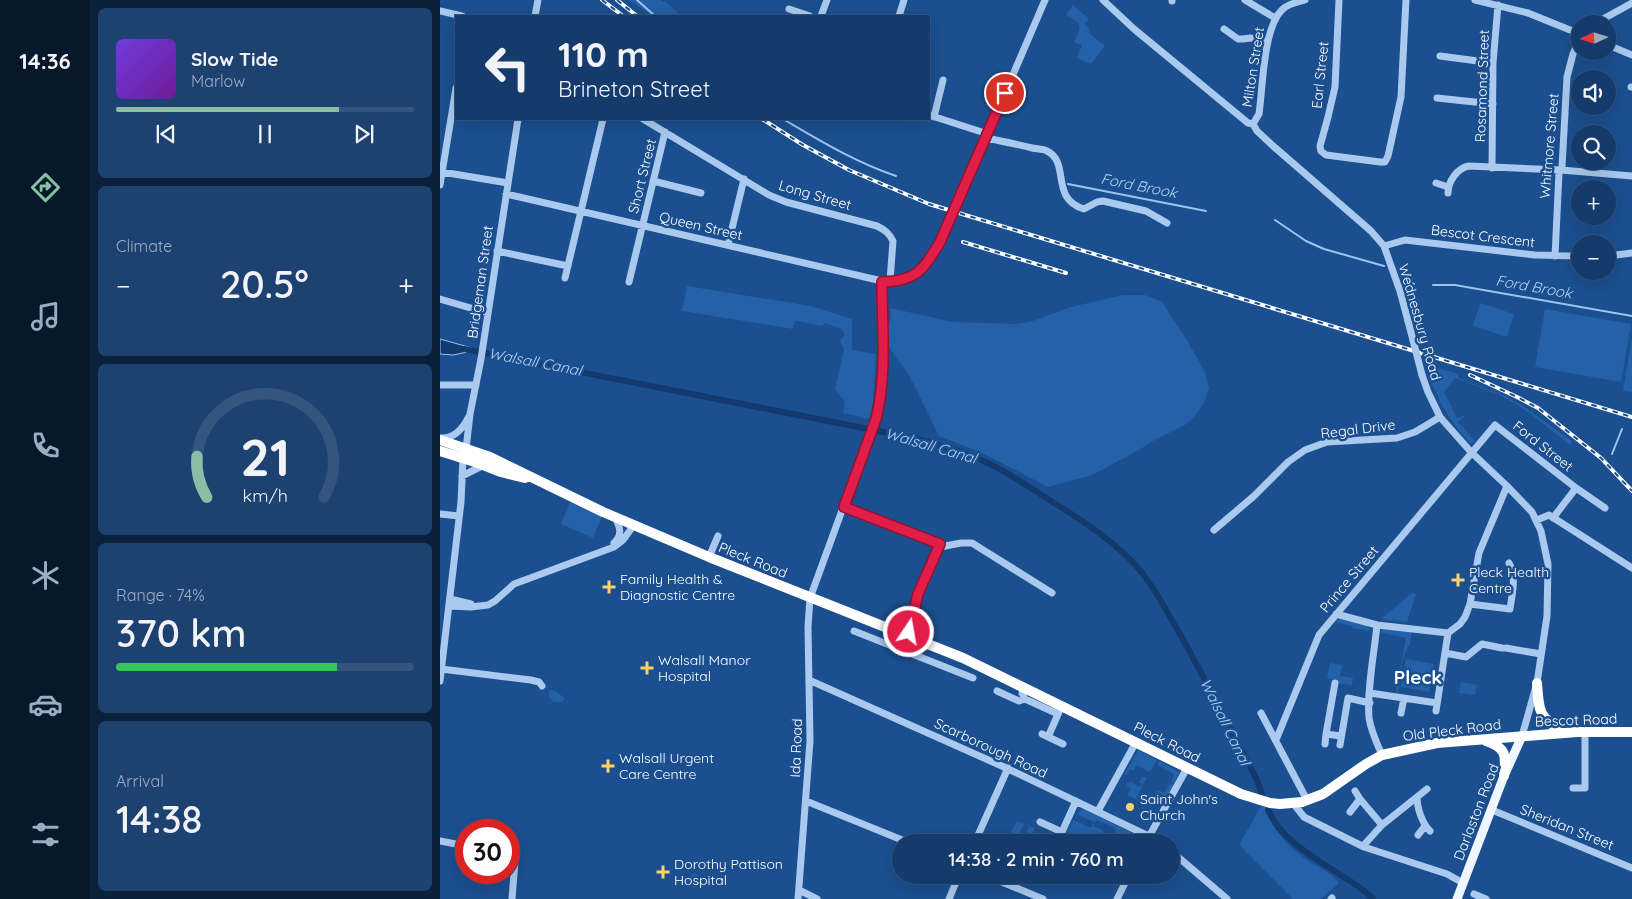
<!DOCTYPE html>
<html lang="en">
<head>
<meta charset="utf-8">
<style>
  :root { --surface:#143b6b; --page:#1d4271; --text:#f1f3f6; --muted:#9dadc1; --line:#33557e; --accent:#8abfa5 }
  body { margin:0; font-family:Quicksand,sans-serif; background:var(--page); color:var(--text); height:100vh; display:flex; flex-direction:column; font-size:19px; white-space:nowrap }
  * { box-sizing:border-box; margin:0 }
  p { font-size:16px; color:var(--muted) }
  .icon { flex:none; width:28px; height:28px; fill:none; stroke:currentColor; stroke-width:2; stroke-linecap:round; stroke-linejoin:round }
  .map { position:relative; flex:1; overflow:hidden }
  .side { display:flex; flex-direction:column; gap:8px; padding:8px; background:#0b203b; width:350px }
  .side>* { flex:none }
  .top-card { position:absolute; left:15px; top:15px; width:475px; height:105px; border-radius:0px; box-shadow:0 5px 20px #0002,0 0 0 1px var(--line); background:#143b6b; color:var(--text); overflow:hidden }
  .needle { width:32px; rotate:266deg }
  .buttons { position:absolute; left:1131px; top:15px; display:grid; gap:10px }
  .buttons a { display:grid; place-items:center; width:45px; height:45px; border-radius:50%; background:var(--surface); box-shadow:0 5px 20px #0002,0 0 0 1px var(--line); font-size:25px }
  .speed { position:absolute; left:15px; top:819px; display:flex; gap:10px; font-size:25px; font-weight:700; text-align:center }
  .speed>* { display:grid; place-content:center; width:65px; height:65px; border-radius:50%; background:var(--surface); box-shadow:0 5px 20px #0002,0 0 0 1px var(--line); line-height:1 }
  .speed .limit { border:8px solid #d22; background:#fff; color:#111 }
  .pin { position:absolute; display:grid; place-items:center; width:42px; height:42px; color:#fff; margin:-21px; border:2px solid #fff; border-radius:50%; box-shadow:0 1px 5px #0007 }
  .me { position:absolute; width:55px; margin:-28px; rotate:12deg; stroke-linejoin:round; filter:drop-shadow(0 0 4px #0008) }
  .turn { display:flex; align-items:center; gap:18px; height:105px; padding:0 20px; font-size:22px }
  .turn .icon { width:65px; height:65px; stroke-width:2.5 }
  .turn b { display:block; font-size:35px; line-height:42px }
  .big { font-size:38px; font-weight:600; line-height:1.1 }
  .side .widget { flex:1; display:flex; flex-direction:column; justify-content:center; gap:8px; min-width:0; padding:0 18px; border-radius:8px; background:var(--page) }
  .side .dial { align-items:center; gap:0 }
  .dial svg { height:130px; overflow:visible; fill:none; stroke:var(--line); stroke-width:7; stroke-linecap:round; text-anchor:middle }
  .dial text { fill:var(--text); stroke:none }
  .song { display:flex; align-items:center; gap:15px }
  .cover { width:60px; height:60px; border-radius:8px; background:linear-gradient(135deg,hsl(260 70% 55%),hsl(280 70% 35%)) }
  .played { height:5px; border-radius:2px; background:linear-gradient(90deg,var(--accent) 75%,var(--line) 75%) }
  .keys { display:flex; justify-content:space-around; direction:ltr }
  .heat { display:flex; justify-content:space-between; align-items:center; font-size:28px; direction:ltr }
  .charge { height:8px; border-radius:4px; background:linear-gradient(90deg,#34c759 74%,var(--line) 0) }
  .trip { position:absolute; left:452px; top:834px; width:288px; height:50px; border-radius:25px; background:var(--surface); box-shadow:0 5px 20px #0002,0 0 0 1px var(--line); font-weight:600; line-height:50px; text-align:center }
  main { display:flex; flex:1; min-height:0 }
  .tabs { display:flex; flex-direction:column; width:90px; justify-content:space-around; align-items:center; background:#08182b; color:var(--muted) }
  .tabs .icon { width:35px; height:35px }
  .tabs .active { color:var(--accent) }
  .tabs b { font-size:22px; color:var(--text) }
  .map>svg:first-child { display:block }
  .green { fill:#2461a8; fill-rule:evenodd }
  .water { fill:#123a6d; stroke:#9cc4f0 }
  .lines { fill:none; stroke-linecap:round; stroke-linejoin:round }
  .stream { stroke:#9cc4f0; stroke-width:2 }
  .canal { stroke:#123a6d; stroke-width:6 }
  .minor { stroke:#a9c9ee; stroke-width:7 }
  .major { stroke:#f0f6ff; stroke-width:9 }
  .highway { stroke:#fff; stroke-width:10 }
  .rail-casing { stroke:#fff; stroke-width:4 }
  .rail { stroke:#1b4f8f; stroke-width:2; stroke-dasharray:5.5; stroke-linecap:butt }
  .minor-bridge { stroke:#a9c9ee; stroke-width:7 }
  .route-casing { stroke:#92132f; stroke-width:12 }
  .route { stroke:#e11d48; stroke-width:9 }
  .poi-dot { fill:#ffd166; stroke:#1b4f8f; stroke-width:2 }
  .labels { text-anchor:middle; stroke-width:5; stroke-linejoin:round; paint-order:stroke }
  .street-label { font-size:14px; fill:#fff; stroke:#1b4f8f }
  .poi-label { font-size:14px; fill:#fff; stroke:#1b4f8f; text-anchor:start }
  .water-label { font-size:15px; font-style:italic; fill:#b5d3f5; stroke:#1b4f8f }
  .district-label { font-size:19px; font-weight:bold; fill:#fff; stroke:#1b4f8f }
</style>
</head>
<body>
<main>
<nav class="tabs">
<b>14:36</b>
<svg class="icon active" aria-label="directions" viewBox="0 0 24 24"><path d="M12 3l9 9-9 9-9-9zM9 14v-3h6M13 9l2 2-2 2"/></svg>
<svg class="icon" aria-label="music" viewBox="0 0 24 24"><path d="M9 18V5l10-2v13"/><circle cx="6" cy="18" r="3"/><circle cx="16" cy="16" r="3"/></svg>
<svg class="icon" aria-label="phone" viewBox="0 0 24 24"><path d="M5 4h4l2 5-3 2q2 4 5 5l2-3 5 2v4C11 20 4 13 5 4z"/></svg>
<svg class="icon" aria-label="climate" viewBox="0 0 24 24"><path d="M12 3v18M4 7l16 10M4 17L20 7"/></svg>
<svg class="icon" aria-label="car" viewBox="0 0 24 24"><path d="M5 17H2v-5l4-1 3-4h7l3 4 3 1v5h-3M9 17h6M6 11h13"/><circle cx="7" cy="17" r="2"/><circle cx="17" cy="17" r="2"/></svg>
<svg class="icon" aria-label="filters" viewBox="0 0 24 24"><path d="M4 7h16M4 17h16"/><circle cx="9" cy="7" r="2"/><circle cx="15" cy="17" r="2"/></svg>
</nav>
<section class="side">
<div class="widget">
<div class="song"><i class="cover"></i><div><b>Slow Tide</b><p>Marlow</p></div></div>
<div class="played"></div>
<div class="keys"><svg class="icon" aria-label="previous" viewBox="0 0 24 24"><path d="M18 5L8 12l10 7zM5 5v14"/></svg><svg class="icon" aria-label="pause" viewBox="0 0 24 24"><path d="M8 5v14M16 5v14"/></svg><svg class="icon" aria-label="next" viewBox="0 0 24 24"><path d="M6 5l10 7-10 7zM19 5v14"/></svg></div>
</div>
<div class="widget"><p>Climate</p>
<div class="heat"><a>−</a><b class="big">20.5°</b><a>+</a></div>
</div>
<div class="widget dial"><svg viewBox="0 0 100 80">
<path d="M14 69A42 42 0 1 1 86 69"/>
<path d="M14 69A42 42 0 0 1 8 44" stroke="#8abfa5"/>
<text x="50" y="56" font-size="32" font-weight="700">21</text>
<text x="50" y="72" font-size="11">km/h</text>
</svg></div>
<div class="widget"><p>Range · 74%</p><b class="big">370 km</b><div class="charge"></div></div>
<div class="widget"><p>Arrival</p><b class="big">14:38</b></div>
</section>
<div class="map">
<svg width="1192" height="899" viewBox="0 0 1192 899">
  <rect width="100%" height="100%" fill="#1b4f8f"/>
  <!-- green -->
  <path class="green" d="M189 0H220L223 2 225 1 239 14 238 16H213Z
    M634 4V6L649 19 644 24 648 27 650 34 665 46 651 64 637 58 642 45 634 42C641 27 643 24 627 16V13Z
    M247 286 371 306 412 319V350L436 354 433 402 429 419 403 413 405 402 395 389 404 349 400 341 405 335 402 329 384 323 383 326 358 321H355L353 329 242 311Z
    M683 295H705L722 302 748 342 765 372 769 388 764 403 754 417 745 425 711 442 699 450 652 475 608 487 542 453 499 436C489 416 480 396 470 377 464 365 453 356 448 345 442 332 454 320 450 308L513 322 576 324 590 322 631 307Z
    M1040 303 1074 314 1067 337 1033 326Z
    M1105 309 1191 324 1181 382 1095 367Z
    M1192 338V392L1183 391Z
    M985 364 1019 374 1018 378 1061 394 1083 406 1132 441 1130 445 1087 411 1060 395 1015 378 1004 392 1017 418 1026 415 1018 422 1035 441 1031 444C1009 421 994 395 985 364Z
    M130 502 162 516 153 538 121 524Z
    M972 593 976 594 967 622 941 619Z
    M901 619 926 625 931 631 912 628V626L894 622 897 620Z
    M942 629 972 631 970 645C962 652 960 681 958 693L956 692 966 638 939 632Z
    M966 659 994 664 989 692 961 687Z
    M890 663 902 665 900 676 913 678 912 685 897 683V680L887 678Z
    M1021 682 1037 685 1035 695 1019 693Z
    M109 690 115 691 125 698 122 702H114L109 698Z
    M698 750 717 760 710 772 696 765 693 771 690 769 687 775H684Z
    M719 761 740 772 734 783 731 781 734 774 717 765Z
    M709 773 696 799 687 795 691 789 686 786 690 782 700 787 702 784 699 782 702 777H707Z
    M730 783 733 785 725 800 715 795 718 790 724 793Z
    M701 792 712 798 708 806 697 800Z
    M821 806 826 808C830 827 848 846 864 858 876 867 890 871 899 883L881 899H853L799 845Z
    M644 809 696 835 700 839V842H692H693L691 837 681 840 682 842H651L652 840H651L649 842H638L640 839H642L641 836 627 832 634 820 651 828 654 822 637 814ZM656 820 675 828V832L677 833 675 836 669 833 667 835 663 834V830L653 826Z
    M577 821 595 828 589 842 583 841 589 827 584 824 577 838 569 835Z
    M248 881a7 7 0 1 1 14 0a7 7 0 1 1-14 0Z
    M622 875H631V878L633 875H640L636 885 627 881V879Z"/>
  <!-- water -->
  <path class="water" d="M0 339 32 348V351L13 355 0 354Z"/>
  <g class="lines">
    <!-- stream -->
    <path class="stream" d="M197 0 215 16
      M343 119C379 140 415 162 456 176
      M628 184 766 211
      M835 220 866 241 884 249 944 266
      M968 280 974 284
      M993 285H1015L1192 316
      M1172 454 1182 429"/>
    <!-- canal -->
    <path class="canal" d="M24 349 469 437C496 444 523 451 548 463 573 475 596 492 619 506 649 525 676 543 699 569 716 589 728 614 741 636 768 684 792 732 817 780L822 795
      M828 810C842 841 875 858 902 876 913 883 924 889 933 899"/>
    <!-- minor -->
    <path class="minor" d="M663 0 694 29 808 123 813 124 817 131 832 145 931 231 944 246 960 291 968 321
      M805 0 835 18
      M899 0 895 87 888 117 880 146 881 151 886 155 940 162H945L948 156 961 97 966 0
      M1035 0 1088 13 1140 34
      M732 1V0
      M349 9 370 16
      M0 11 22 16
      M95 16 98 0
      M381 16 387 0
      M459 16 464 0
      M1154 24 1192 3
      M784 29 798 39H803L810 38 828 40
      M1168 45 1192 55
      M1000 56 1053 63
      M1191 87H1192
      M997 98 1053 104
      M489 115 548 134
      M494 117 503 80
      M203 119 329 195 346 202 437 226C445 230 449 233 453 241L450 281
      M813 124 819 114C823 87 823 26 843 9 848 4 858 2 865 0
      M546 138C561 141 576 144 592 148 596 149 603 149 607 151 631 163 609 198 644 209L657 202 663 201 706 211 727 223
      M1052 168 1053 63 1058 5
      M2 172 68 183
      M213 181 261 193
      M996 183 1008 187
      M0 185 16 88
      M1008 193C1008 182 1017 168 1029 166L1121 170 1192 176
      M66 194 442 281C481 281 492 262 507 228
      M521 196 605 0
      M288 245 304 179
      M944 246 965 240 1095 255 1140 256
      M57 251 128 266
      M1115 256 1119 173 1122 167 1127 77 1133 54 1140 39
      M1168 256 1192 253
      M125 278 163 119
      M189 282 225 132
      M0 299 48 313
      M982 375 988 392 1000 417 1031 452 1067 486 1092 512 1101 531 1108 564 1107 616 1097 683 1082 736
      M0 385H36
      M0 438C14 439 22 430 28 418
      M22 476 44 465
      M404 507 498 542 501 545 500 547
      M0 514 19 516
      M1113 518 1136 488
      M1097 520 1109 515 1192 568
      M774 530 814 496 848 462 865 450 887 442 957 438 975 432 1000 417
      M174 543C183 534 180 528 175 517
      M269 557 278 536
      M10 599 31 604
      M1030 604 1070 609C1072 594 1077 577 1069 563
      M9 606 31 607 48 605 55 601 74 584 174 547 183 540 194 525
      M896 614 937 625 1008 633
      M937 625C934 655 927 688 929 718 931 731 937 744 942 755
      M414 631 533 678
      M1008 633 1020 624 1025 617 1030 604 1039 553 1067 486
      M468 637 478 594 500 547 521 543H532L612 593
      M1066 648 1101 654
      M1005 653 1026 657 1042 644 1062 648
      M1 669 91 680 99 682 102 686
      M369 680 564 767 721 842
      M0 681 21 502 23 458 26 449 30 414 41 359 78 119
      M584 687 582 693 585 699 618 714
      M557 691 579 701 585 699
      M930 693 997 703
      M996 711 1008 633
      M821 713 867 800
      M961 713 964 698
      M602 734 623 744
      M886 734 895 683
      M608 737 619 712
      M836 740 879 635 1055 425 1136 488 1165 508
      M885 744 886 734 901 736
      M900 745 908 698 930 703
      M1133 788H1145V731
      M915 791 920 799 942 825
      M977 797C977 808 982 823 990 831
      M366 801 467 842
      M853 803 864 817 924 847 1007 874 1023 883
      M1052 810 1192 868
      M658 811 696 742
      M910 812 920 799
      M600 822 622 832
      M978 835 985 826
      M606 840 611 842
      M0 841 26 846
      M535 842 568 768
      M620 842 622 832 636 801
      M706 842 747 768
      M923 846 942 825 987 789
      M731 851 787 899
      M69 854 72 855 75 861 72 899
      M545 875 603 899
      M359 890 377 899
      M1034 894 1046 899
      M358 899 370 741 368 627 370 598 438 412 441 388 442 281
      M509 899 519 875
      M677 899 689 875
      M891 899 892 898"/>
    <!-- major -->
    <path class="major" d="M1017 899 1064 776 1082 736"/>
    <!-- highway -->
    <path class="highway" d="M0 440 50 457 163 512 269 557 523 658 801 794 830 803 840 804 862 802 883 794 926 764 942 755 997 743 1137 732H1192
      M0 451 38 463 61 472 85 478
      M1097 683C1099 712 1098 715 1122 733
      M1046 741C1067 748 1066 755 1064 776"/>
    <!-- rail casing -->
    <g class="rail-casing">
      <path id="rail" d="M162 0 183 16
        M177 0 197 16
        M322 119 363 145 409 170 489 204 1192 417
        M523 242 626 273
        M1030 375 1077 397 1098 408 1161 458 1192 491"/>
    </g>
    <!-- rail -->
    <use href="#rail" class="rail"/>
    <!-- minor-bridge -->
    <path class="minor-bridge" d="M507 228 521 196
      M968 321 982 375"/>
  </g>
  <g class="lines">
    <!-- route casing -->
    <g class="route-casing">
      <path id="route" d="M469 632 478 594 500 544 404 507 436 419C447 376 442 326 442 282 477 281 483 270 500 242L565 93"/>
    </g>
    <!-- route -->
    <use href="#route" class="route"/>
  </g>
  <!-- markers -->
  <g class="poi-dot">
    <path d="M1015.5 572.5h5v5h5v5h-5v5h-5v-5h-5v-5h5z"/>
    <path d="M166.5 579.5h5v5h5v5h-5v5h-5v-5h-5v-5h5z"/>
    <path d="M204.5 660.5h5v5h5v5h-5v5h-5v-5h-5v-5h5z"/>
    <path d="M165.5 758.5h5v5h5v5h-5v5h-5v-5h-5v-5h5z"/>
    <circle cx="690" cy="807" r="5"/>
    <path d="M220.5 864.5h5v5h5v5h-5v5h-5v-5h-5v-5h5z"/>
  </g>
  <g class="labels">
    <!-- street labels -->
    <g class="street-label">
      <text transform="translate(813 67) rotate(-81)" y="5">Milton Street</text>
      <text transform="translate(880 75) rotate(-84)" y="5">Earl Street</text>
      <text transform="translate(1042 86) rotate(-88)" y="5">Rosamond Street</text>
      <text transform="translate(1109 146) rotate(-85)" y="5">Whitmore Street</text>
      <text transform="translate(202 176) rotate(-76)" y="5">Short Street</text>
      <text transform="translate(375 195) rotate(16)" y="5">Long Street</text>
      <text transform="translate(261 226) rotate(13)" y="5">Queen Street</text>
      <text transform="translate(1043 236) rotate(7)" y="5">Bescot Crescent</text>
      <text transform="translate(40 282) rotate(-82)" y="5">Bridgeman Street</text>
      <text transform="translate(980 322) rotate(74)" y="5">Wednesbury Road</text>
      <text transform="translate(918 429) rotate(-7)" y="5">Regal Drive</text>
      <text transform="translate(1103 446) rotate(38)" y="5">Ford Street</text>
      <text transform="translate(313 560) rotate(22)" y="5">Pleck Road</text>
      <text transform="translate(909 579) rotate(-50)" y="5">Prince Street</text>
      <text transform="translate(1136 720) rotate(-2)" y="5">Bescot Road</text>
      <text transform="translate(1012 730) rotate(-7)" y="5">Old Pleck Road</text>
      <text transform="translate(727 742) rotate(27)" y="5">Pleck Road</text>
      <text transform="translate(356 748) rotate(-88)" y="5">Ida Road</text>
      <text transform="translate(551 748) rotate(25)" y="5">Scarborough Road</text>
      <text transform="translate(1036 812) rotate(-69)" y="5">Darlaston Road</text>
      <text transform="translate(1127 827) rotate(22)" y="5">Sheridan Street</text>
    </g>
    <!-- poi labels -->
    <g class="poi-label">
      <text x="1029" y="577">Pleck Health<tspan x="1029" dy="16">Centre</tspan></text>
      <text x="180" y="584">Family Health &amp;<tspan x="180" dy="16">Diagnostic Centre</tspan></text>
      <text x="218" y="665">Walsall Manor<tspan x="218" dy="16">Hospital</tspan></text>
      <text x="179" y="763">Walsall Urgent<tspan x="179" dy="16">Care Centre</tspan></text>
      <text x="700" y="804">Saint John's<tspan x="700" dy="16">Church</tspan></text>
      <text x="234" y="869">Dorothy Pattison<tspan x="234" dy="16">Hospital</tspan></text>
    </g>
    <!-- water labels -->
    <g class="water-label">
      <text transform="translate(699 186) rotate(11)" y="5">Ford Brook</text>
      <text transform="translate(1094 287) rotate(10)" y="5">Ford Brook</text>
      <text transform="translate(95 362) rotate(11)" y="5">Walsall Canal</text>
      <text transform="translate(491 446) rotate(16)" y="5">Walsall Canal</text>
      <text transform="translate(785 722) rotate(64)" y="5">Walsall Canal</text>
    </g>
    <!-- district labels -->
    <g class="district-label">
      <text x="978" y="684">Pleck</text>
    </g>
  </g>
</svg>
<div class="buttons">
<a><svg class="needle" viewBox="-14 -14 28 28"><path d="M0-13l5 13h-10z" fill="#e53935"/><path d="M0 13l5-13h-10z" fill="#9dadc1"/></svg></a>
<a><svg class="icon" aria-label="sound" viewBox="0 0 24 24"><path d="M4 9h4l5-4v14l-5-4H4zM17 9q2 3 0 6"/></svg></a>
<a><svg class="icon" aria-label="search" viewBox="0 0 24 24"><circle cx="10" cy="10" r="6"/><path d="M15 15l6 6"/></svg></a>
<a>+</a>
<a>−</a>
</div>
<div class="speed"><div class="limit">30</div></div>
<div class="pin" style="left:565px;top:93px;background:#d93025"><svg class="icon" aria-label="arrive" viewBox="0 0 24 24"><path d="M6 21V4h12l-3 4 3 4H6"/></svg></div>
<svg class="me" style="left:469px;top:632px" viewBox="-20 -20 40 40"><circle r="17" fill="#e11d48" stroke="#fff" stroke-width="3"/><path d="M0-11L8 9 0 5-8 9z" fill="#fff"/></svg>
<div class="trip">14:38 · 2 min · 760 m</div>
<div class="top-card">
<div class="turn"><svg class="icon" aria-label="left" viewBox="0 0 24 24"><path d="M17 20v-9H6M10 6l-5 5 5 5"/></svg><div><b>110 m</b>Brineton Street</div></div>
</div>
</div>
</main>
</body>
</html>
